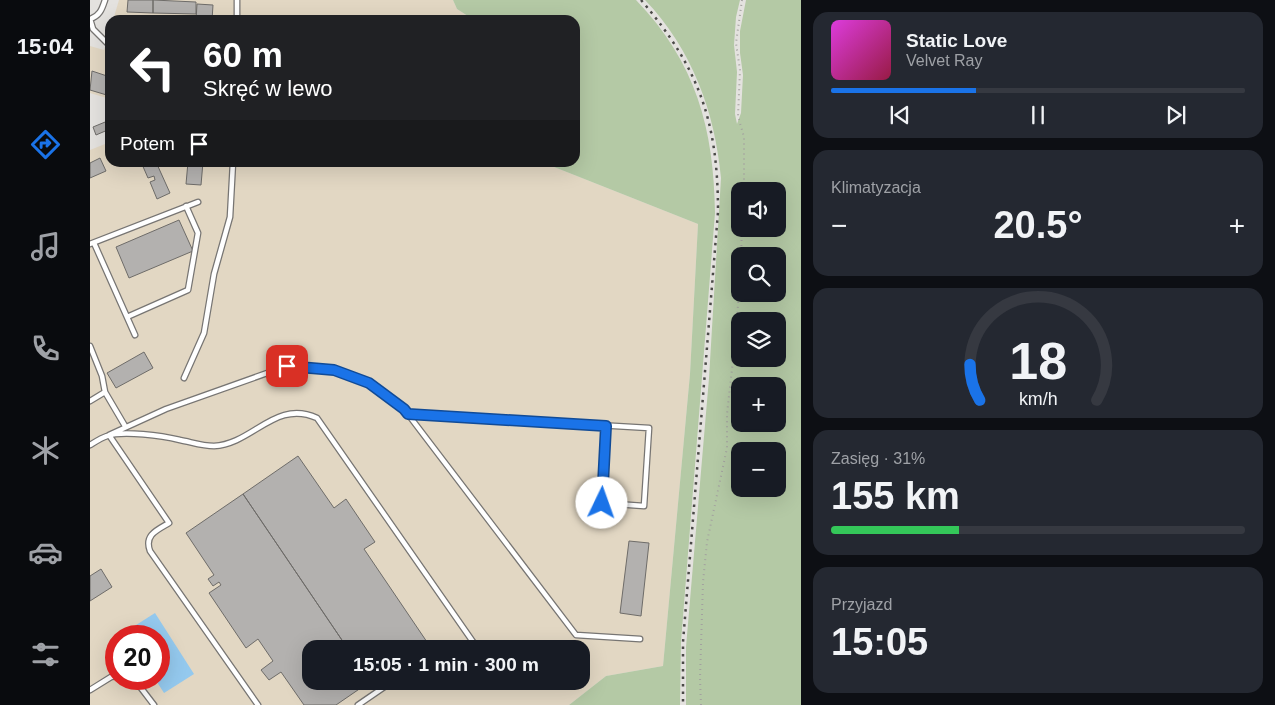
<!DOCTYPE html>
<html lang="pl">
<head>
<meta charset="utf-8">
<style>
  :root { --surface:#171b24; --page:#242831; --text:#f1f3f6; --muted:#9ea1a6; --line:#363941; --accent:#1a73e8 }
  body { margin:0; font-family:Arial,sans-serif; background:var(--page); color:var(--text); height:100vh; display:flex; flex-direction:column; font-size:19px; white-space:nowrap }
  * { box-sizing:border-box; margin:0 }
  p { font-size:16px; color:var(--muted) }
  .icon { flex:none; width:28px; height:28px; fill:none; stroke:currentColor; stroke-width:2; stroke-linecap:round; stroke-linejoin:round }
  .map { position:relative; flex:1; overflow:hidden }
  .details { display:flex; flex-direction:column; gap:12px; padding:12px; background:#0d0f14; width:474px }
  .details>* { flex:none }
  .hud { position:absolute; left:15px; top:15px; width:475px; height:152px; border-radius:15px; box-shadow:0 5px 20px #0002; background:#202124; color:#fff; overflow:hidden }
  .tools { position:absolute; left:641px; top:182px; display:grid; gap:10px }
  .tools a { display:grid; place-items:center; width:55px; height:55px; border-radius:10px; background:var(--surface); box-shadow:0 5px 20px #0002; font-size:25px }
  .speed { position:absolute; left:15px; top:625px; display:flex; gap:10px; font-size:25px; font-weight:700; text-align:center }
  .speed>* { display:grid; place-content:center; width:65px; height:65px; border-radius:50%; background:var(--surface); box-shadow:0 5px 20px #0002; line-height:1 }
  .speed .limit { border:8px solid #d22; background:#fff; color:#111 }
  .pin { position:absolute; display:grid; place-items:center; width:42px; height:42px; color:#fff; margin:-21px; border-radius:10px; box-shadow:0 2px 8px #0006 }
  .me { position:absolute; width:55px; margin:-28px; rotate:3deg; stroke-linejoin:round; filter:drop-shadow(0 0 4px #0008) }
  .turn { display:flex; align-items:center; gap:18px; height:105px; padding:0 15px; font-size:22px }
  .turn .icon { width:65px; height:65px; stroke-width:2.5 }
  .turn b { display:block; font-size:35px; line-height:42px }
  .then { display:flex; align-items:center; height:48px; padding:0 15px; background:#0003; gap:10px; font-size:19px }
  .big { font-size:38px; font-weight:600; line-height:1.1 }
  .details .tile { flex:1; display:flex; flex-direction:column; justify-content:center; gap:8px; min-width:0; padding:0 18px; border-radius:15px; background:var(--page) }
  .details .dial { align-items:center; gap:0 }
  .dial svg { height:130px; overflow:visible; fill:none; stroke:var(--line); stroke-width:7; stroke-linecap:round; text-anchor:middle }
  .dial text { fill:var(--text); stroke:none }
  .song { display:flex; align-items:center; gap:15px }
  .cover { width:60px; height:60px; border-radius:8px; background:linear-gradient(135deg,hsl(300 70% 55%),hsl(340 70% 35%)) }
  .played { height:5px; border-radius:2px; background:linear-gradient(90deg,var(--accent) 35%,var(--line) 35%) }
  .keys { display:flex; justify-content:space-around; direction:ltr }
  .heat { display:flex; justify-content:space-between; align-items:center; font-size:28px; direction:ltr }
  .charge { height:8px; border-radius:4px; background:linear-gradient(90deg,#34c759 31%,var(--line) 0) }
  .trip { position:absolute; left:212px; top:640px; width:288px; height:50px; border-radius:15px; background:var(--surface); box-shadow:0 5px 20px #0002; font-weight:600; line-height:50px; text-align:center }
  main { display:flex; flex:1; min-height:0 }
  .tab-bar { display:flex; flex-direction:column; width:90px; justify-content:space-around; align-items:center; background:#090b0e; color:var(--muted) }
  .tab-bar .icon { width:35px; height:35px }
  .tab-bar .selected { color:var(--accent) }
  .tab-bar b { font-size:22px; color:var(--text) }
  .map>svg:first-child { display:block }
  .industrial { fill:#e2d7c3; fill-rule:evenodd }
  .green { fill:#b4c9a5; fill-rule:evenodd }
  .water { fill:#94c9ee }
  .building { fill:#b3b1af; stroke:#6e6c69 }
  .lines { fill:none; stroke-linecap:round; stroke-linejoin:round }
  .lane-casing { stroke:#777573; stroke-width:7 }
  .path { stroke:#a3a19f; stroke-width:2; stroke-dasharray:1 4; stroke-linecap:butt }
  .lane { stroke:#fff; stroke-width:4.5 }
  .rail { stroke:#4a4947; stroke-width:2.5; stroke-dasharray:2.5 5; stroke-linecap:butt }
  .route-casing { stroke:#114b97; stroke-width:12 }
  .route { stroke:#1a73e8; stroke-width:9 }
</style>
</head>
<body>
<main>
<nav class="tab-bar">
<b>15:04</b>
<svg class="icon selected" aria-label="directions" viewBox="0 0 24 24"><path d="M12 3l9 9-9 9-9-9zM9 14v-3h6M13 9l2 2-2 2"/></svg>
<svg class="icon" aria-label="music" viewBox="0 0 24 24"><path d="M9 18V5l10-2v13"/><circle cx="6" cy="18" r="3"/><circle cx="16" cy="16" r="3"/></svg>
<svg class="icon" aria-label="phone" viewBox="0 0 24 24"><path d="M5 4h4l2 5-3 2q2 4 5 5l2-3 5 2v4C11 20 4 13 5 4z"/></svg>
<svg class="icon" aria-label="climate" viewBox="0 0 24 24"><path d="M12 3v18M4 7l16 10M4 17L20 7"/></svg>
<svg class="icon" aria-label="car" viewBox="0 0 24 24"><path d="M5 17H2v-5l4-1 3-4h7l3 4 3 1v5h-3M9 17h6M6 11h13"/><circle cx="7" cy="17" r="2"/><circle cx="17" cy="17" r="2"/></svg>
<svg class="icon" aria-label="filters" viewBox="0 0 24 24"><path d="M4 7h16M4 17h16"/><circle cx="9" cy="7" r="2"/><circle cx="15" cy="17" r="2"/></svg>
</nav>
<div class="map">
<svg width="712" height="705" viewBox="0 0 712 705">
  <rect width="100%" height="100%" fill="#e4e2df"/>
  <!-- industrial -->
  <path class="industrial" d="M29 0H363L367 9 384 20H23Z
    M20 30V99L0 93V46L14 50Z
    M20 142V162L454 163 608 224 600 374 573 666 516 676 479 705H0V150ZM26 636H69V679H26ZM221 649H491V681H221Z"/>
  <!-- green -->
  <path class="green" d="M363 0H546C606 62 624 129 625 213L591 642 590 705H479L516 676 573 666 600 374 608 224 454 163 485 162V20H384L367 9Z
    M555 0H650L646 17 644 45 647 72 645 114 647 124 651 113 653 75 650 53V31L656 0H711V705H596V647L619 378 631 178C625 112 602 49 555 0ZM650 191H688V229H650ZM688 256V294H650V256ZM688 321V359H650V321ZM688 386V424H650V386ZM688 451V489H650V451Z"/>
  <!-- water -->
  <path class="water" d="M65 613 104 674 74 693 65 679H69V636H38L35 632Z"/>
  <!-- building -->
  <path class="building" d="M38 0H63V13L37 12Z
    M63 0 106 2V14L63 13Z
    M107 4 123 5 122 20H106Z
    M2 71 20 77V96L0 90Z
    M20 120V129L6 135 3 127Z
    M10 158 16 171 0 178V163Z
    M51 162H66L80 193 67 199 60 182 65 180 64 176 58 178Z
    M98 162H113L111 185 96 184Z
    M89 220 103 251 39 278 26 247Z
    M54 352 63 368 26 388 17 373Z
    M208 456 244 508 256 499 285 542 274 549 337 642 328 649H258L153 494Z
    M153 494 258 649H221V681H281L246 705H214L191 672 179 680 171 670 183 661 168 639 156 648 119 593 131 585 129 582 123 586 118 579 124 575 96 533Z
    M539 541 559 543 551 616 530 613Z
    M11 569 22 587 0 601V576Z"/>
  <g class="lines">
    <!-- lane casing -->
    <g class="lane-casing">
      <path id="lane" d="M147 0V20
        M0 19 3 29 20 46
        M0 19C10 16 12 9 15 0
        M4 243 45 335
        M0 244 108 202
        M37 317 98 290 108 233 96 206
        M0 346 12 376 15 392 0 401
        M94 378 114 333 124 274 140 217 143 162
        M15 392 35 426
        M318 414 559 428 554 506 512 503 516 426
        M0 445C5 442 11 438 17 436 33 430 73 436 90 440 101 442 112 446 124 446 163 444 185 399 227 418L388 649
        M39 679 51 688 64 705
        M345 681 347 684 351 681
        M0 690 21 677 26 676
        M168 705 60 551C54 535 67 530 79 523L19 435 76 409 197 366 243 370 279 383 314 409 486 635 550 639
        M268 705 303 681"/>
    </g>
    <!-- path -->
    <path class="path" d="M652 0 646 43 650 70 648 116 654 137V191
      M651 256 652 229
      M611 705 610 678 613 582 617 542 637 448V414L646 333 650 276"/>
    <!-- lane -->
    <use href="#lane" class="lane"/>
    <!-- rail -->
    <path class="rail" d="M551 0C610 69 628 123 628 212L593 642V705"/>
  </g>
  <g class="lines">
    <!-- route casing -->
    <g class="route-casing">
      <path id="route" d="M197 366 244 370 279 383 314 409 318 414 516 426 512 503"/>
    </g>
    <!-- route -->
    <use href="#route" class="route"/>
  </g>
</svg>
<div class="tools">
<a><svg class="icon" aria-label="sound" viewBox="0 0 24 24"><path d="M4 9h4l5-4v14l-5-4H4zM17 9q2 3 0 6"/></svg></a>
<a><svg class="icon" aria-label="search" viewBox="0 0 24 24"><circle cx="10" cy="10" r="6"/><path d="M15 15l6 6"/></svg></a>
<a><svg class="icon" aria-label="layers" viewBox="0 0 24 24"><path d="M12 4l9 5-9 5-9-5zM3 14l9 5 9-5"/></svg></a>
<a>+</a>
<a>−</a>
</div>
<div class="speed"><div class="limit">20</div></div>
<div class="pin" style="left:197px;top:366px;background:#d93025"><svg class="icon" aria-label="arrive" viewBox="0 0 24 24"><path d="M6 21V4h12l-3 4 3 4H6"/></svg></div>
<svg class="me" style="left:512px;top:503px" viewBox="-20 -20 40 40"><circle r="19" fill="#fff"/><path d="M0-13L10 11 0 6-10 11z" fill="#1a73e8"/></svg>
<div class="trip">15:05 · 1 min · 300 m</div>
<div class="hud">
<div class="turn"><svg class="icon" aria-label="left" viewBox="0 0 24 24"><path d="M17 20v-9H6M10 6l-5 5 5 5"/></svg><div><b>60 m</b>Skręć w lewo</div></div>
<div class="then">Potem<svg class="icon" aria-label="arrive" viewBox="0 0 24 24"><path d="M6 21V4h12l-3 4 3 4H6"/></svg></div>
</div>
</div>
<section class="details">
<div class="tile">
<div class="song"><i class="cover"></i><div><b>Static Love</b><p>Velvet Ray</p></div></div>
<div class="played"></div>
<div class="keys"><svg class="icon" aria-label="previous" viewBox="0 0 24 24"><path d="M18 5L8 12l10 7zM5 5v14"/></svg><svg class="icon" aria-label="pause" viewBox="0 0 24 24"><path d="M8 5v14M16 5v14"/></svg><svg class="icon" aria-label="next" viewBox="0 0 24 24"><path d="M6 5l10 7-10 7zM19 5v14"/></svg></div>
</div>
<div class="tile"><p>Klimatyzacja</p>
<div class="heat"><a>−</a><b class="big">20.5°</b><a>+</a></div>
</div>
<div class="tile dial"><svg viewBox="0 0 100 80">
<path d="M14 69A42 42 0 1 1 86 69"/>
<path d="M14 69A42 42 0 0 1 8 47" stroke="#1a73e8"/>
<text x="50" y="56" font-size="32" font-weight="700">18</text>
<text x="50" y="72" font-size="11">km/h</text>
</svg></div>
<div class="tile"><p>Zasięg · 31%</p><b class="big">155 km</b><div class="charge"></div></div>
<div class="tile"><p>Przyjazd</p><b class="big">15:05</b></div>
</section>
</main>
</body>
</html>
